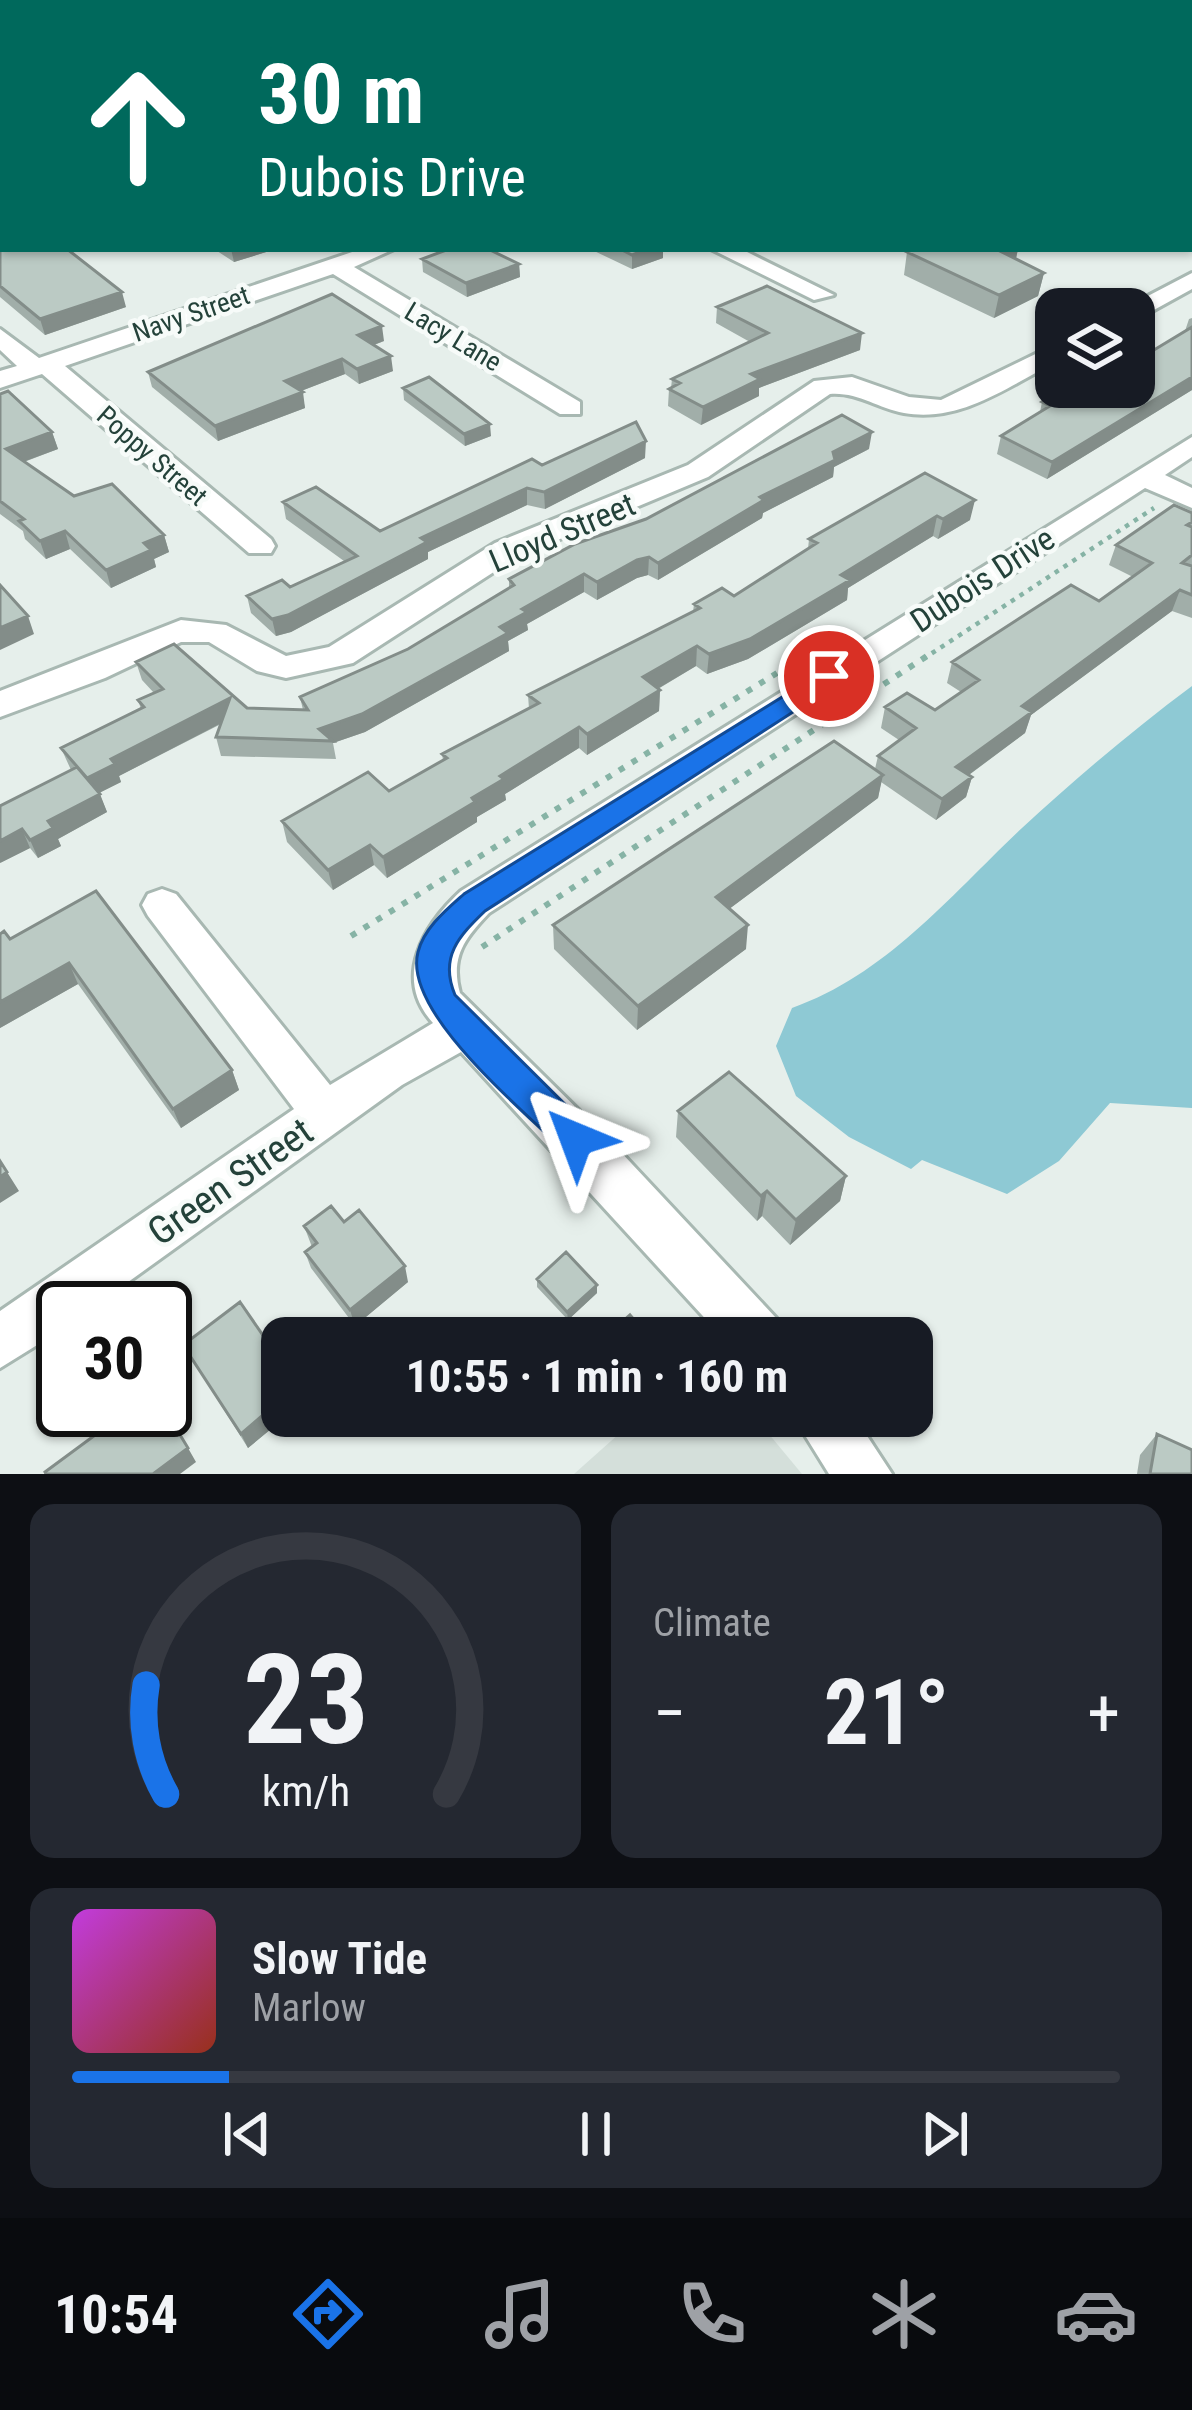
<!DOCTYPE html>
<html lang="en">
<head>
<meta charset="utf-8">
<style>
  :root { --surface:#171b24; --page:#242831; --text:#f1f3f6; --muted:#9ea1a6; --line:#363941; --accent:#1a73e8 }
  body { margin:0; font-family:"Roboto Condensed",sans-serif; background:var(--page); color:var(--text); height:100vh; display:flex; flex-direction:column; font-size:45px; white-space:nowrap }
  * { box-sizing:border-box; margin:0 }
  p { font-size:39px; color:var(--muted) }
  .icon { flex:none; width:66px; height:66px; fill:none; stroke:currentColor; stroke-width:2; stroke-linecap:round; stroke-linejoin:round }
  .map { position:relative; height:1474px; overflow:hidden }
  .panel { display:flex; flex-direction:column; gap:30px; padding:30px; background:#0d0f14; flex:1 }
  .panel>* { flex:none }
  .top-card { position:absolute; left:0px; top:0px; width:1194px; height:252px; box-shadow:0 3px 9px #0004; background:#00695c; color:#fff; overflow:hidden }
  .tools { position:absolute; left:1035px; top:288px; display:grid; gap:24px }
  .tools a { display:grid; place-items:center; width:120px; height:120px; border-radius:24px; background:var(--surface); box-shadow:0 3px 9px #0004; font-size:60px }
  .speed { position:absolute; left:36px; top:1281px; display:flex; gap:24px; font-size:60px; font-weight:700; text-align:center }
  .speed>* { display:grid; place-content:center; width:156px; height:156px; border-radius:50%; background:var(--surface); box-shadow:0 3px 9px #0004; line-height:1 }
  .speed .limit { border:6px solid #111; border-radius:18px; background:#fff; color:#111 }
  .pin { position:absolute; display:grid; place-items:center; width:102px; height:102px; color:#fff; margin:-51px; border:6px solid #fff; border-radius:50%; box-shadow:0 3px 12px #0007 }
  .me { position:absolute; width:132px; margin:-66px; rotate:316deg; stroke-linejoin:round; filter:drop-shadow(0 0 9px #0008) }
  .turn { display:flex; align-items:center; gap:42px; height:252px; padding:0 60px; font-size:54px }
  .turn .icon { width:156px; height:156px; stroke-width:2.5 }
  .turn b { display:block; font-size:84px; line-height:102px }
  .big { font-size:90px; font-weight:700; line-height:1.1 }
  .panel .widget { flex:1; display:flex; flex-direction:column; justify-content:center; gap:18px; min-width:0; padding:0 42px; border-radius:24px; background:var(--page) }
  .panel .dial { align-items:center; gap:0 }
  .dial svg { height:312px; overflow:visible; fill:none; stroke:var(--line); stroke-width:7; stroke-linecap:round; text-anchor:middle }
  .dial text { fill:var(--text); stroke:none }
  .song { display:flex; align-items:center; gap:36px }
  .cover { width:144px; height:144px; border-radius:18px; background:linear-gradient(135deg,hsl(290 70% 55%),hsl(10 70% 35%)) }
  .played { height:12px; border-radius:6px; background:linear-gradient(90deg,var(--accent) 15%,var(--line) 15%) }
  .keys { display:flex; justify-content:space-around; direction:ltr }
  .heat { display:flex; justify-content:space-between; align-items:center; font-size:66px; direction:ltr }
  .panel .tiles { flex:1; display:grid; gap:30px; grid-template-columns:1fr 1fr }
  .widget:last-child { grid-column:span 2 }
  .trip { position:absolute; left:261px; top:1317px; width:672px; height:120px; border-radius:24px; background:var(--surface); box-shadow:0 3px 9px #0004; font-weight:700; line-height:120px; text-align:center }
  .tabs { display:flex; height:192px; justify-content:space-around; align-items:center; background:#090b0e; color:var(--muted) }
  .tabs .icon { width:84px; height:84px }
  .tabs .current { color:var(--accent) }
  .tabs b { font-size:54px; color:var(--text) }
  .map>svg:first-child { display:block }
  .built { fill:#d4dfda }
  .water { fill:#8ec9d4 }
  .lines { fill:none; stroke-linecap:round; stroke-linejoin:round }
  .minor-casing { stroke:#a8b8b2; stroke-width:6 }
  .path-far1 { stroke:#86b3a5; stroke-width:4.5; stroke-dasharray:4.5 6; stroke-linecap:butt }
  .path { stroke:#86b3a5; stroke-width:6; stroke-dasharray:6 9; stroke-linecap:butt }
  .minor { fill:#fff; fill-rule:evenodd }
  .wall { fill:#a1aea9 }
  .shaded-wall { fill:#838d89 }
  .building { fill:#bbcac4; stroke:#838d89; stroke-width:3 }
  .route { fill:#1a73e8; stroke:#114b97; stroke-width:3 }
  .labels { text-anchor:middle; stroke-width:9; stroke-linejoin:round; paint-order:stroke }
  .far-street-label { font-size:27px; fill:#24423a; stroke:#f7fbf9 }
  .street-label { font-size:33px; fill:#24423a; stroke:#f7fbf9 }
  .near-street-label { font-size:39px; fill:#24423a; stroke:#f7fbf9 }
</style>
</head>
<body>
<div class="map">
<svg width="1192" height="1474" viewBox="0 0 1192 1474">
  <rect width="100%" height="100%" fill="#e6efeb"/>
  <!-- built -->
  <path class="built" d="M639 1416H754L802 1474H574Z"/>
  <!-- water -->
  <path class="water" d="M1192 686V1108L1110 1103 1059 1161 1007 1194 922 1160 911 1169 849 1137 796 1096 776 1046 792 1008C886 975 951 895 1022 828 1076 778 1133 730 1192 686Z"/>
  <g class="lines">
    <!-- minor casing -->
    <g class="minor-casing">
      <path id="minor" d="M6 0H28L29 1 4 3Z
        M242 0H269L240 3Z
        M574 0H596L598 3H576Z
        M3 54V64L0 65V55Z
        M0 154 3 155V168L0 167Z
        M1191 204H1192V217H1191Z
        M361 249H394L354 267 580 402V414H560L333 274 65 366 271 539 275 546 271 553H249L42 374 0 388V371L17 366 0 350V329L39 358Z
        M711 249H741L834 295 814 300Z
        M1192 273V289L1143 316 1134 318V309H1123Z
        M1056 344V362C1007 387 960 423 904 413 877 408 858 392 830 394L708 477 517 557 353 663 286 678 257 671 209 642H181L105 678 0 717V691L181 620 226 625 286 656 329 647 495 543 688 465 814 381 852 377 909 397 941 400Z
        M1192 437V457L1165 475 1192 488V508L1145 488 489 913C465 938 450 957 460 993L617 1148 777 1319 784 1338H723L461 1052 402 1085 92 1308H63V1329L0 1368V1311L294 1109 148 916 142 905 148 894 162 889 176 894 330 1085 433 1023C392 978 424 925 461 891Z
        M793 1416H854L892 1474H829Z"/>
    </g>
    <!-- path-far1 -->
    <path class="path-far1" d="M923 659 1154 508"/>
    <!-- path -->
    <path class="path" d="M351 936 777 673
      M482 947 927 656"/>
    <!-- minor -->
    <use href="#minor" class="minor"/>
  </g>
  <!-- wall -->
  <path class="wall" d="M58 0H198L193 1 196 3H63Z
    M623 0H1192V192L1191 3H631Z
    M0 167 3 249 126 307 45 335 0 297Z
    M214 249H276L234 262Z
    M590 249H663V258L632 269Z
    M1018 249 1016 259 1044 273 1038 296 994 318 904 275 907 252Z
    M422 259 519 264 520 277 467 297 423 272Z
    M717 307 860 350 759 388V396L701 425 668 406 669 389 671 388 672 379 750 342 716 323Z
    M1192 318V390L1047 479 997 454 1001 436 1040 412 1042 402 1134 387 1185 331 1189 319Z
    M384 341 374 345 393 371 359 384 345 374 301 391 305 408 218 441 152 387 148 372Z
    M403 388 491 436 465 446 404 400Z
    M0 394 52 432 58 449 24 462 74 496 164 535 169 552 154 559 156 567 111 588 70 549 46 559 25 539 23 531 0 514Z
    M869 449 834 467 833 477 763 513 762 518 658 580 648 575 637 578 597 600 584 592 527 624 528 630 508 641 509 651 365 732 333 743 336 759 221 756 216 737 221 724 119 776 121 782 99 793 107 812 58 839 61 846 38 858 30 848 0 863 71 770 61 748 141 709 138 700 154 693 142 680 136 662 247 708 303 710 300 697 408 649 509 588V579Z
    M645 458 545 509 527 505 428 552V559L291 632 276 636 251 613 247 596 290 587 344 561 286 519 283 502 380 531 542 465Z
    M925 473 970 520 938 539 933 536 848 588 847 600 748 659 707 674 696 666 658 689 660 690 659 711 587 755 579 748 505 794 506 800 477 817V822L387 878 374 865 333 890 287 842 282 821 389 791 443 760 442 754 529 709 528 695 693 612 694 604 734 596 808 549 809 539Z
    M1192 513V618L1172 611 1031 715 1025 733 969 775 972 777 966 797 936 820 881 782 878 798 729 909 746 949 637 1030 554 949 553 925 875 769 878 756 899 740 881 728 885 707 935 710 961 692 947 683 952 662 1099 601 1133 577 1109 565 1116 545Z
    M96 891 232 1070 239 1090 181 1128 78 984 0 1028V934L10 939Z
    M678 1111 846 1176 840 1201 790 1245 762 1216 757 1221 676 1137Z
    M344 1222 408 1282 355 1326 311 1268 305 1252 312 1247 304 1226Z
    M537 1279 597 1293 568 1320 537 1287Z
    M183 1345 272 1414 277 1424 248 1448Z
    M1157 1434 1192 1474H1137L1140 1455Z"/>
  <!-- shaded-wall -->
  <path class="shaded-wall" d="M231 249H276L234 262Z
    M648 249H663V258L632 269V255Z
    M1009 249H1018L1014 267 1002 252Z
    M519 264 520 277 467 297 466 283Z
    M1044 273 1038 296 994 318 999 295Z
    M122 292 126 307 45 335 40 319Z
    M382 326 384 341 360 350 358 335Z
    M862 333 860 350 759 388V396L701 425 703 407 751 374Z
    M391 356 393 371 359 384 357 369Z
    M342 359 345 374 288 396 285 381Z
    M1192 377V390L1047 479 1052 462Z
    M303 392 305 408 218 441 215 426Z
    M490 424 491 436 465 446 464 434Z
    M52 432 58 449 12 466 6 449Z
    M872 432 869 449 834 467 833 477 763 513 762 518 658 580V563L833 452Z
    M646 441 645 458 545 509 544 492Z
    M527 488V505L428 552V559L291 632 276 636 272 619 421 538Z
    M975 500 970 520 938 539 943 519Z
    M937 516 933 536 848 588 847 600 748 659 707 674 709 654Z
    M65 531 70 549 46 559 40 541Z
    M164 535 169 552 154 559 156 567 111 588 106 570 144 543Z
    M649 557 648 575 637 578 597 600V582L637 560Z
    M584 574V592L527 624 528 630 508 641 509 651 365 732 333 743 319 729 500 627 522 609Z
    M1180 590 1172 611 1031 715 1025 733 951 788 956 767 1022 706Z
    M28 616 34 634 0 650V628Z
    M697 646 696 666 642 698 643 677Z
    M660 690 659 711 587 755V734Z
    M230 698 235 716 119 776 121 782 93 796 87 778 111 759Z
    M579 727V748L505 794 506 800 477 817V822L387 878 383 857 472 798 500 776Z
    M883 775 878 798 713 921 716 897Z
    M972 777 966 797 936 820 942 799Z
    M100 794 107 812 58 839 61 846 38 858 30 840 48 821Z
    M22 829 30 848 0 863V841Z
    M370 845 374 865 333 890 328 870Z
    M748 925 746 949 637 1030 638 1006Z
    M69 963 78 984 0 1028V1002Z
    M232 1070 239 1090 181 1128 173 1109Z
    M7 1172 19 1191 0 1203V1177Z
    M846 1176 840 1201 790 1245 796 1220Z
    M767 1191 762 1216 757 1221 761 1196Z
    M405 1266 408 1282 355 1326 350 1310Z
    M597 1285V1293L568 1320 567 1312Z
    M282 1387V1406L272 1414 277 1424 248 1448 241 1434 264 1401Z
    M188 1448 196 1462 180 1474H153Z"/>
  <!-- building -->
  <path class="building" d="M77 0H190L196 3H82Z
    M660 0H1192V16L1191 3H669Z
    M1191 19 1192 22 1191 92Z
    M1191 94 1192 98V176H1191Z
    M0 167 3 169V249H67L122 292 40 319 0 286Z
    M449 249H488L519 264 466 283 422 259Z
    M620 249H648L632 255Z
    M915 249H1009L1002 252 1044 273 999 295 907 252Z
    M767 286 862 333 751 374 760 379 703 407 669 389 680 383 672 379 768 333 717 307Z
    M332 294 382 326 358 335 391 356 357 369 342 359 285 381 303 392 215 426 148 372Z
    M1192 327V377L1052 462 1001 436 1050 406 1042 402 1069 387H1134V362Z
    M429 377 490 424 464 434 403 388Z
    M8 391 52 432 6 449 74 496 112 484 164 535 144 543 151 550 106 570 65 531 40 541 19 521 24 519 0 501V394Z
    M842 415 872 432 833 452 835 460 760 497 764 500 658 563 649 557 637 560 597 582 584 574 522 609 527 612 500 627 508 633 362 714 319 729 333 741 216 737 230 698 111 759 115 764 87 778 61 748 144 707 138 700 163 689 136 662 174 644 247 708 308 710 300 697 408 649 514 585 509 579 575 544 646 519Z
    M636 422 646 441 544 492 527 488 421 538 427 542 288 615 272 619 247 596 282 580 290 587 357 556 283 502 316 487 380 531 532 459 542 465Z
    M925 473 975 500 943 519 937 516 841 575 850 580 750 639 709 654 697 646 643 677 660 690 587 734 579 727 500 776 504 779 472 798 475 802 383 857 370 845 328 870 282 821 368 772 389 791 447 758 442 754 539 703 528 695 700 608 694 604 722 588 734 596 817 543 809 539Z
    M1174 505 1192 513V522L1187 525 1192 527V555L1182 563 1192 566V595L1180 590 1022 706 1032 712 956 767 972 777 942 799 878 756 916 728 885 707 907 693 935 710 979 680 952 662 1071 585 1099 601 1152 563 1116 545Z
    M0 585 28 616 0 628Z
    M834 741 883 775 716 897 748 925 638 1006 553 925Z
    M77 767 100 794 48 821 53 828 30 840 22 829 0 841V806Z
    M96 891 232 1070 173 1109 69 963 0 1002V934L4 931 10 939Z
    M729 1072 846 1176 796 1220 767 1191 761 1196 678 1111Z
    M0 1161 7 1172 0 1177Z
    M331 1206 344 1222 359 1210 405 1266 350 1310 305 1252 317 1243 304 1226Z
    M566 1252 597 1285 567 1312 537 1279Z
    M240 1302 282 1363V1387L264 1401 270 1409 241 1434 183 1345Z
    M630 1315 650 1338H618L612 1331Z
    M129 1410H165L188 1448 153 1474H46L45 1472Z
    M1157 1434 1192 1450V1474H1150Z"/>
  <!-- route -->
  <path class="route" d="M829 668 842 676 838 683 485 911C459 936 439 957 455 995L589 1128 594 1139 589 1151 576 1156 564 1151C524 1110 402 1012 418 952 424 928 446 910 464 894Z"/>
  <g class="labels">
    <!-- far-street labels -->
    <g class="far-street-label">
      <text transform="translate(191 314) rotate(-19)" y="9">Navy Street</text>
      <text transform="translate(453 337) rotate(31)" y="9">Lacy Lane</text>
      <text transform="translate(152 456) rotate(41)" y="9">Poppy Street</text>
    </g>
    <!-- street labels -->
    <g class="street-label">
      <text transform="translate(562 532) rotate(-23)" y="12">Lloyd Street</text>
      <text transform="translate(982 579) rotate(-33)" y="12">Dubois Drive</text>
    </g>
    <!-- near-street labels -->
    <g class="near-street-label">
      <text transform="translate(230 1181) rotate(-35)" y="14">Green Street</text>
    </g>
  </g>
</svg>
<div class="tools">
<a><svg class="icon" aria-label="layers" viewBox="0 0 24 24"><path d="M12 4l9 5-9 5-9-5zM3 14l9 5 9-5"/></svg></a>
</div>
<div class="speed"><div class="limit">30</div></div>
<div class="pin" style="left:829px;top:676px;background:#d93025"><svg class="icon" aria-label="arrive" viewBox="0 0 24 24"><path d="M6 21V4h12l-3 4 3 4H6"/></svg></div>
<svg class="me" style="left:576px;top:1139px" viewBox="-20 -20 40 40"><path d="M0-17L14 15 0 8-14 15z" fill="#1a73e8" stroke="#fff" stroke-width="4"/></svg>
<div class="trip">10:55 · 1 min · 160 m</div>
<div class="top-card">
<div class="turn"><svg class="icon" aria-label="ahead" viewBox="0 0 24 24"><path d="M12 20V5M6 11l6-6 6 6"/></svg><div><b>30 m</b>Dubois Drive</div></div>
</div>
</div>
<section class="panel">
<div class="tiles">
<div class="widget dial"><svg viewBox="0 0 100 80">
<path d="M14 69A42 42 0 1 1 86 69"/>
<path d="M14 69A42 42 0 0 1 9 41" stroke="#1a73e8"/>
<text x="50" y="56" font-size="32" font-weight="700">23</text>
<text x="50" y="72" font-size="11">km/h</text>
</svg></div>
<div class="widget"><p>Climate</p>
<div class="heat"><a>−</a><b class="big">21°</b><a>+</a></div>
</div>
<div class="widget">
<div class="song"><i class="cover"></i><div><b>Slow Tide</b><p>Marlow</p></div></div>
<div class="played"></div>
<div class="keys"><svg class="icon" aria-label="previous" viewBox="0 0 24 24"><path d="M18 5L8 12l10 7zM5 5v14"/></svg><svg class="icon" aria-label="pause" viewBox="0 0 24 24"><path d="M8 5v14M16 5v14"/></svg><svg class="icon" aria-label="next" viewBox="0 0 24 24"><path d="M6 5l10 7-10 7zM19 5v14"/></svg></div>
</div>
</div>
</section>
<nav class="tabs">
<b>10:54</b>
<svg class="icon current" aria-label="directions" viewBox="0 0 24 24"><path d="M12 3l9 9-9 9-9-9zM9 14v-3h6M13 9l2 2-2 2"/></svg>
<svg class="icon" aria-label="music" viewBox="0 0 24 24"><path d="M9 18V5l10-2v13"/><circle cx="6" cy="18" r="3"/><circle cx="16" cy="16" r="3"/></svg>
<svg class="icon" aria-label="phone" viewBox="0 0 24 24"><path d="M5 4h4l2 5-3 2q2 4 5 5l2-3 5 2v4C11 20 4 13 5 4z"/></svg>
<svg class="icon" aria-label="climate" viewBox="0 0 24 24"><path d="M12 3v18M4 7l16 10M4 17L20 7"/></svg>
<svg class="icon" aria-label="car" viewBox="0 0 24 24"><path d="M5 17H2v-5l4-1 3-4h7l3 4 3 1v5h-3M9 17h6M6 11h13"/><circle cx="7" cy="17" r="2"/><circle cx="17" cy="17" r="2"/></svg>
</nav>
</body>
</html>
